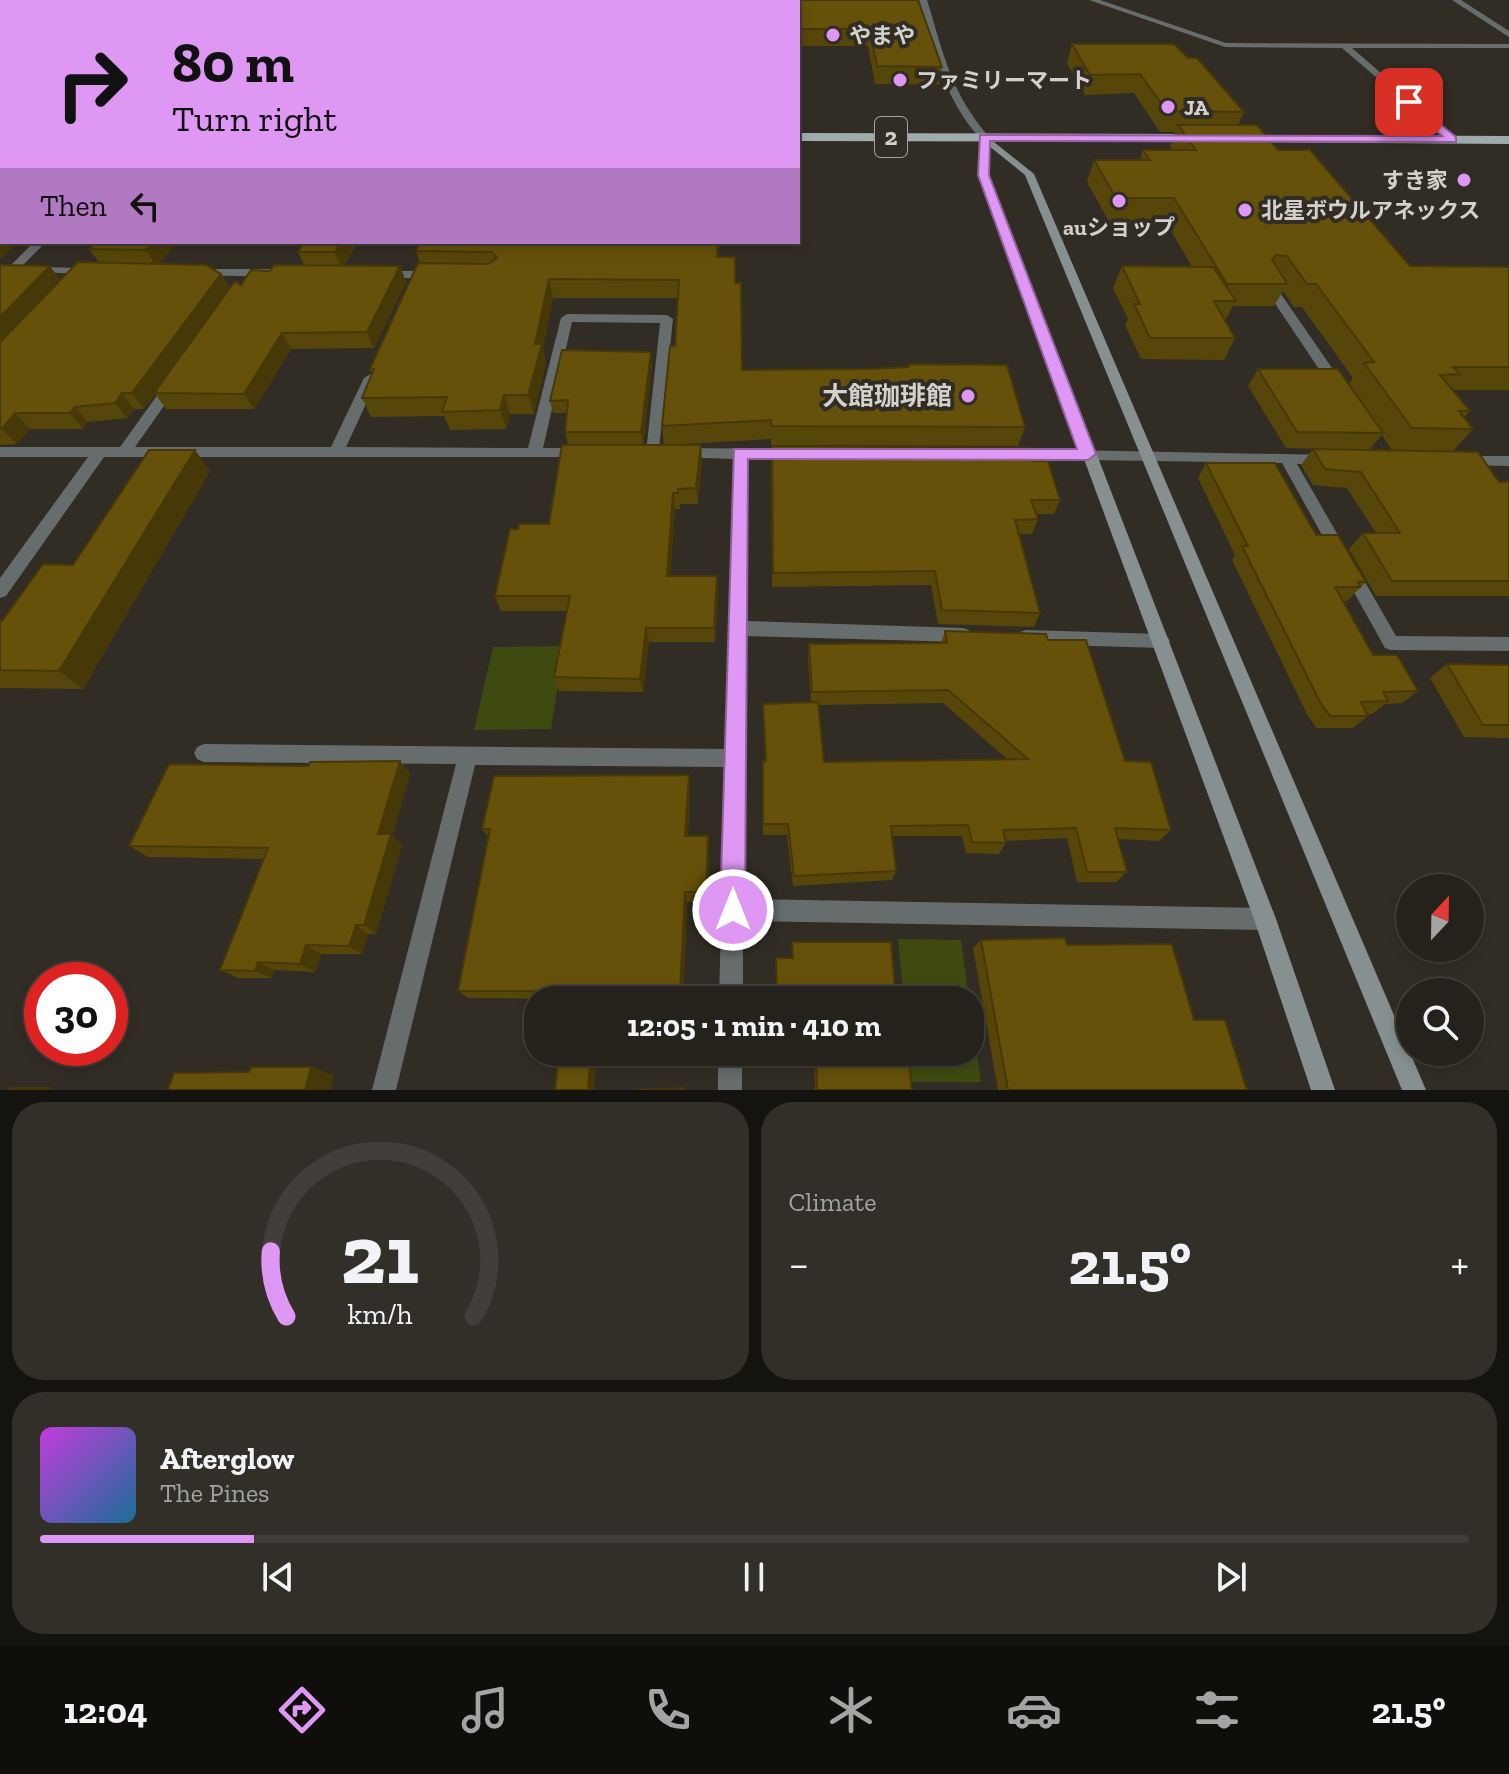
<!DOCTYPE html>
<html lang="en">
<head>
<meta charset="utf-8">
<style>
  :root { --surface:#25221b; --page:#312f28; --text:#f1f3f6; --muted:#a3a4a3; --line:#423f3a; --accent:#de98f3 }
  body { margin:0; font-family:"Zilla Slab","Noto Sans JP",serif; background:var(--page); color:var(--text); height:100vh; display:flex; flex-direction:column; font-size:30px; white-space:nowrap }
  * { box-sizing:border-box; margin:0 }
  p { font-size:26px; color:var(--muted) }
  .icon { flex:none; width:44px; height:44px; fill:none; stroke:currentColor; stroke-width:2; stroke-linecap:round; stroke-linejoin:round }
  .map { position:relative; height:1090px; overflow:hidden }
  .drawer { display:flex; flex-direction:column; gap:12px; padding:12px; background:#14130f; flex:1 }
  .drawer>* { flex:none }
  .guide { position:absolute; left:0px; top:0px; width:800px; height:244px; box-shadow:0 4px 12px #0003,0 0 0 2px var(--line); background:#de98f3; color:#111; overflow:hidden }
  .needle { width:52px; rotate:22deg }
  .fabs { position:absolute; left:1396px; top:874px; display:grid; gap:16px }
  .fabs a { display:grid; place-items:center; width:88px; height:88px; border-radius:50%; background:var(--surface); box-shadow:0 4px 12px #0003,0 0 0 2px var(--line); font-size:40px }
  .speed { position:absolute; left:24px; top:962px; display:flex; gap:16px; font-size:40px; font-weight:700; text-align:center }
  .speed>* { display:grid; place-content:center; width:104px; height:104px; border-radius:50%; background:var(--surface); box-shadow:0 4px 12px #0003,0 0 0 2px var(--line); line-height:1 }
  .speed .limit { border:12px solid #d22; background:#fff; color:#111 }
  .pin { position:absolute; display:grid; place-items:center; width:68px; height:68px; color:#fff; margin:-34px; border-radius:16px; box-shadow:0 4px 12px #0006 }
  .me { position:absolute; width:88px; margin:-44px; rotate:0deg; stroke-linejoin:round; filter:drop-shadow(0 0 6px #0008) }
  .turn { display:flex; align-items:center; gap:28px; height:168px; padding:0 40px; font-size:36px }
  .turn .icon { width:104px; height:104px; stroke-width:2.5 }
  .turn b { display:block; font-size:56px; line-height:68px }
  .then { display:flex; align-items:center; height:76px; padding:0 40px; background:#0003; gap:16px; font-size:30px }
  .big { font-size:60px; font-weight:700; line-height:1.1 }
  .drawer .widget { flex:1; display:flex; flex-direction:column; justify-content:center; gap:12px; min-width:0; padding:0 28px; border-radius:32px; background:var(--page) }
  .drawer .dial { align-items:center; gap:0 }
  .dial svg { height:208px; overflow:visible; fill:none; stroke:var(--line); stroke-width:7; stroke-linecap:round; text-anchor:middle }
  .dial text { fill:var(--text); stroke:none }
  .song { display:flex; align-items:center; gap:24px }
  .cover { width:96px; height:96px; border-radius:12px; background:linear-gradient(135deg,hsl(290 70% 55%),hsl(200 70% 35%)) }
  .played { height:8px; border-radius:4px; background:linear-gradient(90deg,var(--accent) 15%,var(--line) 15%) }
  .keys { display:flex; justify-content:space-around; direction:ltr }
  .heat { display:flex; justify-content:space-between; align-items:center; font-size:44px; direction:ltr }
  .drawer .tiles { flex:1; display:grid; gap:12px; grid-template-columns:1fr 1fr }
  .widget:last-child { grid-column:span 2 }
  .trip { position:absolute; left:524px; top:986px; width:460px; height:80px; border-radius:32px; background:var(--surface); box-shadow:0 4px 12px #0003,0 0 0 2px var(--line); font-weight:700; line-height:80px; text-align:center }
  .tabs { display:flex; height:128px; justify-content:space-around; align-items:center; background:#0f0e0b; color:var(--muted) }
  .tabs .icon { width:56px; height:56px }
  .tabs .active { color:var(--accent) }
  .tabs b { font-size:36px; color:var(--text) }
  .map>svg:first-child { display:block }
  .green { fill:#3f4a10 }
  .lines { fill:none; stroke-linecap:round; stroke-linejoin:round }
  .lane { fill:#676d6d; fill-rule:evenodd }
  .street { fill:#676d6d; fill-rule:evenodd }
  .secondary { fill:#869091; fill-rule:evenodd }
  .primary { fill:#9facad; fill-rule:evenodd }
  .wall { fill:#574609; fill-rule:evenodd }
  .shaded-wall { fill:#473907 }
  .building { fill:#65510a; stroke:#473907; stroke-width:2 }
  .route { fill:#de98f3; stroke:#90639e; stroke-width:2 }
  .poi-dot { fill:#de98f3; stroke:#312d24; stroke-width:3 }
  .labels { text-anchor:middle; stroke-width:8; stroke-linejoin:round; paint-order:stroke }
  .far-poi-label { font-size:22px; font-weight:bold; fill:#d3d1cb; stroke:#312d24; text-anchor:start }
  .shield { fill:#312d24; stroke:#a2a099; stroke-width:2 }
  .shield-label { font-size:24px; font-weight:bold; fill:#d3d1cb }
  .poi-label { font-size:26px; font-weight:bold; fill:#d3d1cb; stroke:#312d24; text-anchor:end }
</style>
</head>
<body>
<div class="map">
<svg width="1509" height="1090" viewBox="0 0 1509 1090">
  <rect width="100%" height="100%" fill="#312d24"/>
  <!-- green -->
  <path class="green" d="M564 646 551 729 474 730 493 647Z
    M898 939 961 940 969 1000H904Z
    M970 1005 981 1082H911L909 1052H970Z"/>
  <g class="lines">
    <!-- lane -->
    <path class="lane" d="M1089 0H1100L1226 43 1509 44V48H1352L1456 138V142L1453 143 1342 48 1225 47Z
      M1452 0H1461L1509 31V37Z"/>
    <!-- street -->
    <path class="street" d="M919 0H927C944 55 950 91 989 137L987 139H981C944 100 934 50 919 0Z
      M2 84V91L0 92V85Z
      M34 242H46L16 272 0 273V267H9Z
      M34 267 90 268 96 271 90 274 30 272V268Z
      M202 269H270L276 273 270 277 198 275V271Z
      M382 271H434L440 275 434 279 378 277 376 275Z
      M1268 280 1272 281 1343 384V390H1333L1262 284Z
      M567 314 667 315 673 319 658 457 653 458 646 453 660 323 572 322 543 448H582L589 453 587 457H104L6 596 0 598V578L88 457H0V447H120L166 383 171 382 178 386 135 447H331L364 378 371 374 378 378 346 447 528 448 561 318Z
      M682 448 790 449 797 454 790 459H747L746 621 963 628 969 630 972 635 969 640 963 642 746 636 743 899 1265 908 1273 911 1276 919 1273 927 1265 930 743 921V1000H719L725 767 475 765 396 1090H372L456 764 204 762 197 759 194 753 197 747 204 744 726 749 733 459 677 457 675 453Z
      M1010 449 1331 455 1333 459 1326 464H1297L1396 636 1509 637V651L1391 650 1385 648 1282 463 1010 459 1003 454Z
      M1466 456H1509V466L1461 465 1459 461 1461 457Z
      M1026 630 1161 634 1167 636 1170 641 1167 646 1161 648 1026 644 1020 642 1017 637 1020 632Z
      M718 1052H742V1090H718Z"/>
    <!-- secondary -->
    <path class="secondary" d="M984 134 1034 174 1426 1090H1402L1025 175 989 146V175L1276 919 1335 1090H1311L1254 919 979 175V137Z"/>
    <!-- primary -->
    <path class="primary" d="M0 129H2V137H0Z
      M798 133 1197 134 1203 138 1197 142 798 141Z
      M1241 135 1509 136V144L1237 142 1235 139Z"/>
  </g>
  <!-- wall -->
  <path class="wall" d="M0 0H286L284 2H2V78H0Z
    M405 0H918L942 67 939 85 875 84 868 46H798V2H404Z
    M1072 44 1244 112 1238 125 1278 150 1410 266 1509 267V390H1452L1470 411 1464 417 1473 429 1452 452 1499 482H1509V596H1376L1349 549 1363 533H1376L1347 488 1313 485 1301 465 1313 449 1392 451 1382 435 1369 450 1286 448 1248 386 1258 369 1349 384 1353 378 1302 307H1294L1283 291 1274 306H1233L1225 321 1235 338 1224 360 1141 359 1125 325 1128 319 1113 288 1122 266 1192 267 1165 220H1108L1087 182 1094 160H1140L1143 150H1172L1170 146 1175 132H1160L1134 93 1085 95 1067 63Z
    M97 242H178L158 264 221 274 230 288 241 285 270 271 304 265 298 252 358 242 344 265 400 266 406 282 374 348 291 349 254 409H166L155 394 144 409H134L127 418 88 422 83 429H30L17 444 0 445V265L61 280 99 262 89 249Z
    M416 251 719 257 736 283 742 370 867 369 909 367V364L1025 427 1018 446 771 445V439L664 445 662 426 675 346 678 298H553L543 348 546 363 534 414H510L506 429 450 430 444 416 371 417 362 398 372 374 370 369 420 263Z
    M652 364 643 445 702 461 698 504H680V509H675L670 576 718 591 715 642H649L643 692 559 691 554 677 567 611H501L495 596 518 529 549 524 568 445 565 432 567 413H553L550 401Z
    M195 450 210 471 83 689 0 688V621H2L73 565Z
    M771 461H1032L1060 500 1054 514H1037L1038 519 1032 534H1019L1040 613 1034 627 938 624 931 585 772 587Z
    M1206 463 1316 535 1366 582 1347 601H1342L1373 655 1418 691 1402 703 1385 704 1372 714H1367L1368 716 1353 728H1316L1307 714 1232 560 1235 555 1198 478Z
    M945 631 1048 640 1171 830 1159 841 1118 839 1127 872 1116 882H1077L1067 838 1005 841 1006 843 999 854 966 853 962 836H892L896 871 892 880 793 886 787 835H763V761H765L763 704 811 702 808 658 809 644 941 643ZM943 703 1008 760 824 762 818 705Z
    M1447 664 1509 665V738L1464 737 1430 678Z
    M400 761 410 774 392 836 402 845 376 934H368L362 954H321L315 972 274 970 272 978H238L220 970 264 859 148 857 129 846 308 766Z
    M689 775 690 787 688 836 709 847 708 902H687L683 999 468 998 458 991 488 836 482 829Z
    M981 940 1067 945 1194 1020 1247 1090H998L973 948Z
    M814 1052H908L912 1090H815Z"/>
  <!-- shaded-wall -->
  <path class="shaded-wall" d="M269 0H286L284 2H267Z
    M2 179V203L0 205V181Z
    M2 232V242H19L0 260V234Z
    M153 242H178L156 266 146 250Z
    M341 242H358L342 269 335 252Z
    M718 242H720L718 276 717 257Z
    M50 266 61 281 0 347V317Z
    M400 266 406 282 374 348 367 332Z
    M221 274 230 289 144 409 132 393Z
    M549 279 553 298 543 348 546 363 534 414 528 395 535 344Z
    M282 333 291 349 254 409 244 394Z
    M651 352 652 364 643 445 641 432Z
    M122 393 134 409 127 418 115 403Z
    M504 395 510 414 506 429 500 410Z
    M75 407 88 422 83 429 70 413Z
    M15 413 30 429 17 444 2 429Z
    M701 445 702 461 698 504 696 488Z
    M195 450 210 471 83 689 59 671Z
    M673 493 675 509 669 591 667 576Z
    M717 576 718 591 715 642 714 628Z
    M646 628 649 642 643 692 640 679Z
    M400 761 410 774 392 836 402 845 376 934 364 925 378 834Z
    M689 775 690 787 687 847 685 836Z
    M708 836 709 847 708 902 706 892Z
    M685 892 687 902 683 999 680 992Z
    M356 925 368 934 362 954 349 946Z
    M306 945 321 954 315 972 300 964Z
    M258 962 274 970 272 978 255 971Z
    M591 1052H597L594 1090H588Z
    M311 1067 334 1075 330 1090H305Z"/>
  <!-- building -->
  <path class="building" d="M0 0H269L267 2H2V66H0Z
    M405 0H689L688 2H404Z
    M765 0H918L942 67 877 66 870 29H798V2H764Z
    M1072 44H1174L1188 58H1197L1244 112 1167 111 1140 74 1090 75Z
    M1178 125H1257L1278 150H1310L1410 266 1509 267V367H1453L1460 374 1440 375 1470 411H1459L1473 429 1412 428 1364 363 1374 362 1316 284H1307L1287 256 1276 255 1272 259 1287 284H1227L1174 198H1116L1094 160H1150L1143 150H1196Z
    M0 138H2V179L0 181Z
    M0 193H2V232L0 234Z
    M97 242H153L146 250 89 249Z
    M304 242H341L335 252H298Z
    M421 242H718L717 257H735V283H741L742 370 867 369 909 367V364L1007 365 1025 427 771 426V420L662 426 670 346H675L679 280 549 279 535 344H542L528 395H504L500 410 442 412 447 397 362 398 374 369H370L418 263 488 264 497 258 492 252 416 251Z
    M78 262 206 265 221 274 132 393H122L115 403 75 407 70 413H15L2 429H0V342Z
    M0 265 50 266 0 317Z
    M274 265 400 266 367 332 282 333 244 394 154 393 235 281 241 285 251 270 270 271Z
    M1122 266 1213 267 1236 301H1214L1235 338H1150L1134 304H1140Z
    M562 350 651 352 641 432H565L568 400 550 401Z
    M1258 369H1338L1383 433 1297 432Z
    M562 445H701L696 488 678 489V493H673L667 576H717L714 628H646L640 679 554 677 570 596H495L510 529H518L519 524H549Z
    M772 446 1029 448 1032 461H1048L1060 500H1031L1038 519 1015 520 1040 613 942 610 935 571 773 573Z
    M1313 449 1478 452 1499 482H1509V581H1392L1363 533H1400L1361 472 1325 469Z
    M149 450H195L59 671 0 670V621H2L43 564 73 565Z
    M1206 463H1275L1316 535H1338L1366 582H1358L1360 587H1335L1373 655H1397L1418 691 1383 692 1388 701 1361 702 1368 716H1330L1320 702 1242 546H1248Z
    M945 631 1046 634 1048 640H1086L1125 761 1151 762 1171 830 1115 828 1127 872H1087L1076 828 1003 830 1006 843 972 842 968 825 891 826 896 871 794 876 788 824H763V761H766L763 704 818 702 824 762 1028 759 948 690 812 692 809 644 947 643Z
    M1447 664 1509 665V725H1483Z
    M400 761 378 834H391L364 925H356L349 946 306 945 300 964 258 962 255 971 220 970 268 848 129 846 169 764 308 766 310 762Z
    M689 775 685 836H708L706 892H685L680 992 651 993V1000H565L566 991H458L490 829H482L494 776Z
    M1065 938 1067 945 1172 944 1194 1020H1225L1247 1090H1008L981 940Z
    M792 942H891L896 1000H777L776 958H793Z
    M559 1052H591L588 1090H555Z
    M816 1052H908L912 1090H817Z
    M251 1067H311L305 1090H168L174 1073 249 1072Z
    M11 1088H49L48 1090H10Z
    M684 1088V1090H636Z"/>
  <!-- route -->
  <path class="route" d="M1409 99 1456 137V142L990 141 989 175 1096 454 1088 460 748 459 745 910 742 919 733 923 724 919 720 910 734 449H1077L978 175 980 135 1442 136 1406 104 1404 102Z"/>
  <!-- markers -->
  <g class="poi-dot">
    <circle cx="833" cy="35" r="8"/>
    <circle cx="900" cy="80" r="8"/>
    <circle cx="1168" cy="107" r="8"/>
    <circle cx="1464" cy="180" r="8"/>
    <circle cx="1119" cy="201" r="8"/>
    <circle cx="1245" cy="210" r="8"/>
    <circle cx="968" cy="396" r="8"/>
  </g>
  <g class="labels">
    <!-- far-poi labels -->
    <g class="far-poi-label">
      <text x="849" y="43">やまや</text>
      <text x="916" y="88">ファミリーマート</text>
      <text x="1184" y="115">JA</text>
      <text x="1448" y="188" text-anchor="end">すき家</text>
      <text x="1261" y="218">北星ボウルアネックス</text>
      <text x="1119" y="235" text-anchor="middle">auショップ</text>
    </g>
    <!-- shield labels -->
    <rect class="shield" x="875" y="117" width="32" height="40" rx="6"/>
    <g class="shield-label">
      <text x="891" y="145">2</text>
    </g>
    <!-- poi labels -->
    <g class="poi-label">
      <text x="952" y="405">大館珈琲館</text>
    </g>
  </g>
</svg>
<div class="fabs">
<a><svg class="needle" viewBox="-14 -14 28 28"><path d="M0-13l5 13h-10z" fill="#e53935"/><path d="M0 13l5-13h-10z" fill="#a3a4a3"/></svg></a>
<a><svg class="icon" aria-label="search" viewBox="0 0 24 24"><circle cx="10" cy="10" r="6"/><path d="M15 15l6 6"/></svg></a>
</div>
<div class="speed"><div class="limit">30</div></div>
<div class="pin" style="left:1409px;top:102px;background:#d93025"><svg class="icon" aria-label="arrive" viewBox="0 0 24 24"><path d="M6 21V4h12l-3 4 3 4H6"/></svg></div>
<svg class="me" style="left:733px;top:910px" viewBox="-20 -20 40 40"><circle r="17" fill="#de98f3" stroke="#fff" stroke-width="3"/><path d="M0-11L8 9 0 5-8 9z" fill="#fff"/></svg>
<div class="trip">12:05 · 1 min · 410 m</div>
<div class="guide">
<div class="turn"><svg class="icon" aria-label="right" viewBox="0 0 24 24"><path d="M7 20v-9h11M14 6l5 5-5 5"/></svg><div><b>80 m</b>Turn right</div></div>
<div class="then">Then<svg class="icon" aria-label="left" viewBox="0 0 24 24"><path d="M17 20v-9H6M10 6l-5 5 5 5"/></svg></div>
</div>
</div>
<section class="drawer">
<div class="tiles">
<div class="widget dial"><svg viewBox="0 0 100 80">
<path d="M14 69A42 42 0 1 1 86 69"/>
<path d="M14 69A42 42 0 0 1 8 44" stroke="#de98f3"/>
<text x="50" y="56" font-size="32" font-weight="700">21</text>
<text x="50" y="72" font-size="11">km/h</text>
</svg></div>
<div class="widget"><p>Climate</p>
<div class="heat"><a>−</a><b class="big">21.5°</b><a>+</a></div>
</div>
<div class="widget">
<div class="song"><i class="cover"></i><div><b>Afterglow</b><p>The Pines</p></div></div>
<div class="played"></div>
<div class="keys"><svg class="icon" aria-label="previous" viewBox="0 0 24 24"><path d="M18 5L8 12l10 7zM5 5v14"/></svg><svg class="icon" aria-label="pause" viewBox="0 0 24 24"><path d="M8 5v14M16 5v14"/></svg><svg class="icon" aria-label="next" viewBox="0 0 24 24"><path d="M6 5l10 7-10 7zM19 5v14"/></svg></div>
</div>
</div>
</section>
<nav class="tabs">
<b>12:04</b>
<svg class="icon active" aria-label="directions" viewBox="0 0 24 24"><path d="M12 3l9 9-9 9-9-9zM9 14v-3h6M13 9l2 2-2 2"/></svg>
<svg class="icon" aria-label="music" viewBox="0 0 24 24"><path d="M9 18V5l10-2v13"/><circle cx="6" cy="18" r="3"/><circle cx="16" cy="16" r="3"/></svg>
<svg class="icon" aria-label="phone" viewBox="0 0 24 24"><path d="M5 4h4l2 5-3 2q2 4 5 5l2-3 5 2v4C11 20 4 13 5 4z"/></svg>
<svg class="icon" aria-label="climate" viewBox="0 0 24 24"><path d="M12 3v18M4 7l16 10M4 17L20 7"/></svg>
<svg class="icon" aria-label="car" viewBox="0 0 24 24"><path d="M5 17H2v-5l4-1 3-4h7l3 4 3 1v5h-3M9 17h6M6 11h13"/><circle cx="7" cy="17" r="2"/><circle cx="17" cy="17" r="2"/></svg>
<svg class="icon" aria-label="filters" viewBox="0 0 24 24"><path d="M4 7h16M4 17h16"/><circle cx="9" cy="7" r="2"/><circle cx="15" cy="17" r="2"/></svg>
<b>21.5°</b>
</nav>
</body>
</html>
